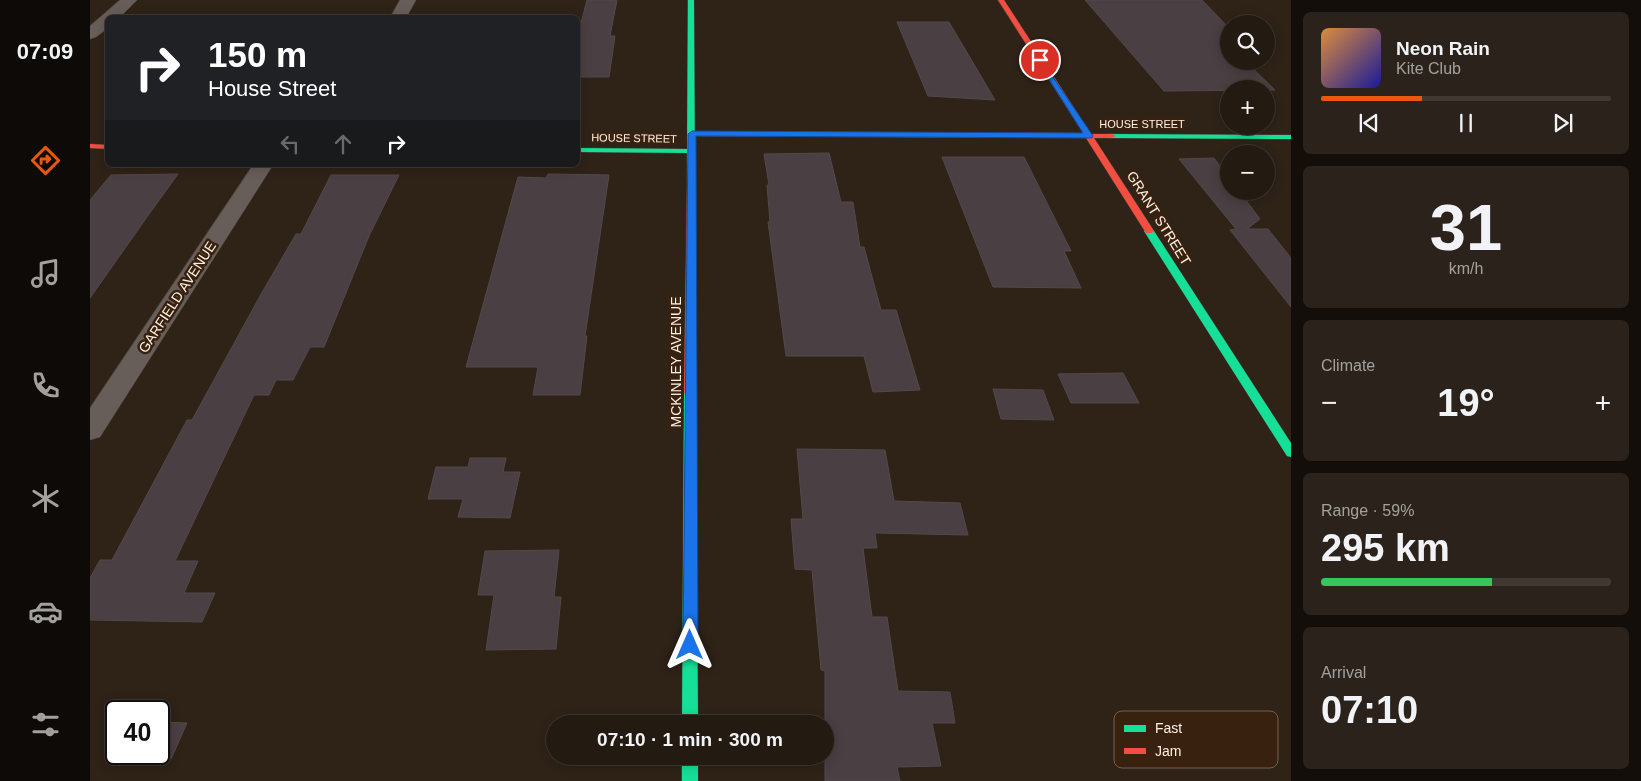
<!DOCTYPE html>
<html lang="en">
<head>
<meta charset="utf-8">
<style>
  :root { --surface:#231a12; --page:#2b231b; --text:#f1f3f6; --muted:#a3a19f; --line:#403832; --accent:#ea580c }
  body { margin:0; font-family:Arial,sans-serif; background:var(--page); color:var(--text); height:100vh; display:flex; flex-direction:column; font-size:19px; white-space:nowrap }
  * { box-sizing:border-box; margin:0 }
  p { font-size:16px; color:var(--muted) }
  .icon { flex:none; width:28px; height:28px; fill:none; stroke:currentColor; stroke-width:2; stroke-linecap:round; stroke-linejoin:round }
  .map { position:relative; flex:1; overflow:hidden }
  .drawer { display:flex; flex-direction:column; gap:12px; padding:12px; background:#130e0a; width:350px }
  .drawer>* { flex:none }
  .banner { position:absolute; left:15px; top:15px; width:475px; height:152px; border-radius:8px; box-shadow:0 2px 12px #0003,0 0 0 1px var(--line); background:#202124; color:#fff; overflow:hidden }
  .fabs { position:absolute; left:1130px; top:15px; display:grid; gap:10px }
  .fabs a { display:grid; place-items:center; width:55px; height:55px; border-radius:50%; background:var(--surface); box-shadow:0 2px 12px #0003,0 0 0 1px var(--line); font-size:25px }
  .speed { position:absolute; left:15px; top:700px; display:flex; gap:10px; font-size:25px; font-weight:700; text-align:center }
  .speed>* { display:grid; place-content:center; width:65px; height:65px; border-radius:50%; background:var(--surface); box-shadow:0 2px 12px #0003,0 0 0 1px var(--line); line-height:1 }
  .speed .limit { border:2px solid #111; border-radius:8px; background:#fff; color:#111 }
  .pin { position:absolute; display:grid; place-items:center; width:42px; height:42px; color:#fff; margin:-21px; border:2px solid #fff; border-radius:50%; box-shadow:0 1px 5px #0007 }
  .me { position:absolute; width:55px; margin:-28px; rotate:0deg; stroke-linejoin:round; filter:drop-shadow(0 0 4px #0008) }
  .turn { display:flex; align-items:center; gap:18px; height:105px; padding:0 20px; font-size:22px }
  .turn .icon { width:65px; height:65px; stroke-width:2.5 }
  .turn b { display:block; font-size:35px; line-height:42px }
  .lanes { display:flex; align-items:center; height:48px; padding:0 20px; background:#0003; justify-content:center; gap:25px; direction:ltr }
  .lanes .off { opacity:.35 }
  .big { font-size:38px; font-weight:600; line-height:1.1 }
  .drawer .card { flex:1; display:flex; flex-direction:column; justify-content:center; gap:8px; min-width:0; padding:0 18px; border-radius:8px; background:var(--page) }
  .drawer .dial { align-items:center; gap:0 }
  .dial b { font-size:65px; line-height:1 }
  .song { display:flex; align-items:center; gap:15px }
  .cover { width:60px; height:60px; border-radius:8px; background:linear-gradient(135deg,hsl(30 70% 55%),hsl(240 70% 35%)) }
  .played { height:5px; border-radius:2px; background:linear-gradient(90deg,var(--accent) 35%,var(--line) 35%) }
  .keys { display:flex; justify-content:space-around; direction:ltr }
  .heat { display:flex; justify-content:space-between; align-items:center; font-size:28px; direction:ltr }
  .charge { height:8px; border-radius:4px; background:linear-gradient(90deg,#34c759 59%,var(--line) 0) }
  .trip { position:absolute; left:456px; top:715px; width:288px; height:50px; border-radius:25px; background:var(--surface); box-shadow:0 2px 12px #0003,0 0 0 1px var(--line); font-weight:600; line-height:50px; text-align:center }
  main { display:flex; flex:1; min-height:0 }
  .dock { display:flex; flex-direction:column; width:90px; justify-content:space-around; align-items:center; background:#0e0a07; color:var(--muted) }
  .dock .icon { width:35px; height:35px }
  .dock .on { color:var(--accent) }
  .dock b { font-size:22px; color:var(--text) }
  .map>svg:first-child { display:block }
  .building { fill:#4a3f42; stroke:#52494a }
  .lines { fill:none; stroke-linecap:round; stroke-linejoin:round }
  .street-casing { stroke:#4a4036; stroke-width:1 }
  .fast-casing { stroke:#4a4036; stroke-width:1 }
  .jam-casing { stroke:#4a4036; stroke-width:1 }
  .street { fill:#685e59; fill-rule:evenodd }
  .fast { fill:#16e098; fill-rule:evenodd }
  .jam { fill:#f24e42; fill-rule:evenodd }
  .route { fill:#1a73e8; stroke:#114b97 }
  .labels { text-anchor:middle; stroke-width:5; stroke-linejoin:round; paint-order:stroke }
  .far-street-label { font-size:11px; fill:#fff0e4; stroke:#38220f }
  .street-label { font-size:14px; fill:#fff0e4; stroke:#38220f }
  .key { fill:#38220f; stroke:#74604f; stroke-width:1 }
  .key-label { font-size:14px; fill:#fff0e4 }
</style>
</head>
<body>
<main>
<nav class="dock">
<b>07:09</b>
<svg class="icon on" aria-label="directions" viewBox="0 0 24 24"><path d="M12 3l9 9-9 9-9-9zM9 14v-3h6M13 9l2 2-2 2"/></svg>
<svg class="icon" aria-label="music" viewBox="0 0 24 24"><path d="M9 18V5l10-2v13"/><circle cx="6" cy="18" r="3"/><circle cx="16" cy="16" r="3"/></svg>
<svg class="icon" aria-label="phone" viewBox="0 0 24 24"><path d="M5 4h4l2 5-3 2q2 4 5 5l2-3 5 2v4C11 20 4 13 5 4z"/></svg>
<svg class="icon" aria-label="climate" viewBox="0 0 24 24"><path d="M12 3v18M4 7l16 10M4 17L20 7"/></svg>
<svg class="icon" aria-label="car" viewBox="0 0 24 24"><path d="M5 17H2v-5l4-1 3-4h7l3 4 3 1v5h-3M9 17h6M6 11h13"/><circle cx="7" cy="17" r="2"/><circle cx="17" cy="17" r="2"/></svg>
<svg class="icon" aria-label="filters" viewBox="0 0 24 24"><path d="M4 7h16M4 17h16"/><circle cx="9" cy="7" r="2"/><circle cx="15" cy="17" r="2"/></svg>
</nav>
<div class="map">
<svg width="1201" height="781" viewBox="0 0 1201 781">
  <rect width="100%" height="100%" fill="#2f2318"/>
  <!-- building -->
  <path class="building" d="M497 0H527L520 36H525L519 77H488V23H491Z
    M995 0H1112L1139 28V61H1155L1185 90 1074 91Z
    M807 22H859L905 100 838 96Z
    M739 153 751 202H763L770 247H774L791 310H806L830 390 783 392 774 356H696L678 222H680L677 185H679L674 154Z
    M852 157H934L981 251H974L991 288 903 287Z
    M1124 158 1139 178V191H1149L1170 219 1157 229H1178L1201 258V307L1140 230 1146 229 1089 159Z
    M88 174 57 217 0 298V200L21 175Z
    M458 174 519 175 495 336H497L490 395H443L448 367H376L428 177 456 178Z
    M241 175H309L279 236 234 347H220L203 380H186L179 395H164L85 561H108L94 593H125L112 622 0 620V578L10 560H22L97 420H102L170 296 206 234H211Z
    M1033 373 1049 403H981L968 374Z
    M903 389 953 390 964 420 911 419Z
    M707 449 795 450 804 501 870 503 878 535 785 533 787 548H773L782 617H797L808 691 860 692 865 723H842L851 766 807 767 810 781H735V671L731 670 722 570 705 569 701 519H713Z
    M380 458H416L413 472H430L420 518 368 517 373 499H338L346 467H378Z
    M469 550 464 597H471L466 649 396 650 404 595H388L395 551Z
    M69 722 97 723 81 759 15 758 26 736V754H69Z"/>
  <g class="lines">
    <!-- street casing -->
    <g class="street-casing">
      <path id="street" d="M30 0H47L29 18H18V28L6 37 0 39V26Z
        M310 0H326L316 18H300Z
        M163 165H183L10 437 0 440V408Z"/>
    </g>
    <!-- fast casing -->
    <g class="fast-casing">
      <path id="fast" d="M598 0H604L605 187 601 190 597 187V153L488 152V148L597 149Z
        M1019 134 1201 135V139L1022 138H1019Z
        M1059 228 1064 231 1201 443V457L1197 456 1054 231Z
        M600 389 606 393 608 724H592L594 393Z
        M592 756H608V781H592Z"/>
    </g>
    <!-- jam casing -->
    <g class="jam-casing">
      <path id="jam" d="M908 0H914L1001 134H1022L1026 136 1022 138H1004L1064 231 1062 233H1056L996 138 602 136 598 134 602 132 993 133Z
        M0 144 18 145V149L0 148Z
        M601 184 605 187 606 393 600 397 594 393 597 187Z"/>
    </g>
    <!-- street -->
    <use href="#street" class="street"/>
    <!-- fast -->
    <use href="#fast" class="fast"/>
    <!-- jam -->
    <use href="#jam" class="jam"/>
  </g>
  <!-- route -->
  <path class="route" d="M950 58 1003 136 1002 138 606 136 608 645 606 649 600 651 595 649 593 645 598 134 602 131 993 133 947 60Z"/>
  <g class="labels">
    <!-- far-street labels -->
    <g class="far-street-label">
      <text x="1052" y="128">HOUSE STREET</text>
      <text transform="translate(544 138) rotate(1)" y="4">HOUSE STREET</text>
    </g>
    <!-- street labels -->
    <g class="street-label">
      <text transform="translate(1069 218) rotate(58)" y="5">GRANT STREET</text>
      <text transform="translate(87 297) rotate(-57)" y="5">GARFIELD AVENUE</text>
      <text transform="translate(586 362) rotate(-90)" y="5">MCKINLEY AVENUE</text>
    </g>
  </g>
  <!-- legend -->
  <rect x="1024" y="711" width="164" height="57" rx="8" class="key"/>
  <rect x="1034" y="725" width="22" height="7" fill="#16e098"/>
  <rect x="1034" y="748" width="22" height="6" fill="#f24e42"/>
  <g class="key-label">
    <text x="1065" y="733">Fast</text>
    <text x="1065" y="756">Jam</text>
  </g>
</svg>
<div class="fabs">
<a><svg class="icon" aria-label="search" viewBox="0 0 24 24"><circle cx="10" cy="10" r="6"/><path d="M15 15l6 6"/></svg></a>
<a>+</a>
<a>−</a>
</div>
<div class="speed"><div class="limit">40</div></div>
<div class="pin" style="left:950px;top:60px;background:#d93025"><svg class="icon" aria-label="arrive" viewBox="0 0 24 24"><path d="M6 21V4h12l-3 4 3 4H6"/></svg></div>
<svg class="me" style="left:600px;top:645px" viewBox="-20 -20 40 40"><path d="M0-17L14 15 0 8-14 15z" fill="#1a73e8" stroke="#fff" stroke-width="4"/></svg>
<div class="trip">07:10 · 1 min · 300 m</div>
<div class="banner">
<div class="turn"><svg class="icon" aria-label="right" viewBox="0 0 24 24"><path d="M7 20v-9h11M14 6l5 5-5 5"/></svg><div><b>150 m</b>House Street</div></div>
<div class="lanes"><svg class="icon off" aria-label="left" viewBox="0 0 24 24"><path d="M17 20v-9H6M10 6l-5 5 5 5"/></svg><svg class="icon off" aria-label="ahead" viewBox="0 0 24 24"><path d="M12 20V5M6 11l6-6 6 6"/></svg><svg class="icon" aria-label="right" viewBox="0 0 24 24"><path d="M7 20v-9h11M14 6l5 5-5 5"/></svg></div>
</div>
</div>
<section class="drawer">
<div class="card">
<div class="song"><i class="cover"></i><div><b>Neon Rain</b><p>Kite Club</p></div></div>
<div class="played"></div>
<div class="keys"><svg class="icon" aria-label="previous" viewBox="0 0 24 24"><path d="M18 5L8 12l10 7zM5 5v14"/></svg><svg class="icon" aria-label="pause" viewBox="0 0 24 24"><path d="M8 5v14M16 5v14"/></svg><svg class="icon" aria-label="next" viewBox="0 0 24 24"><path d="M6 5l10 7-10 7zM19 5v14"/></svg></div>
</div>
<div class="card dial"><b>31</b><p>km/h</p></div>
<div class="card"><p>Climate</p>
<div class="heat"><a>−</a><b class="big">19°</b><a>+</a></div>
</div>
<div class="card"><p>Range · 59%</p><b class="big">295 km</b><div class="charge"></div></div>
<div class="card"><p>Arrival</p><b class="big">07:10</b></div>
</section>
</main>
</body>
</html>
